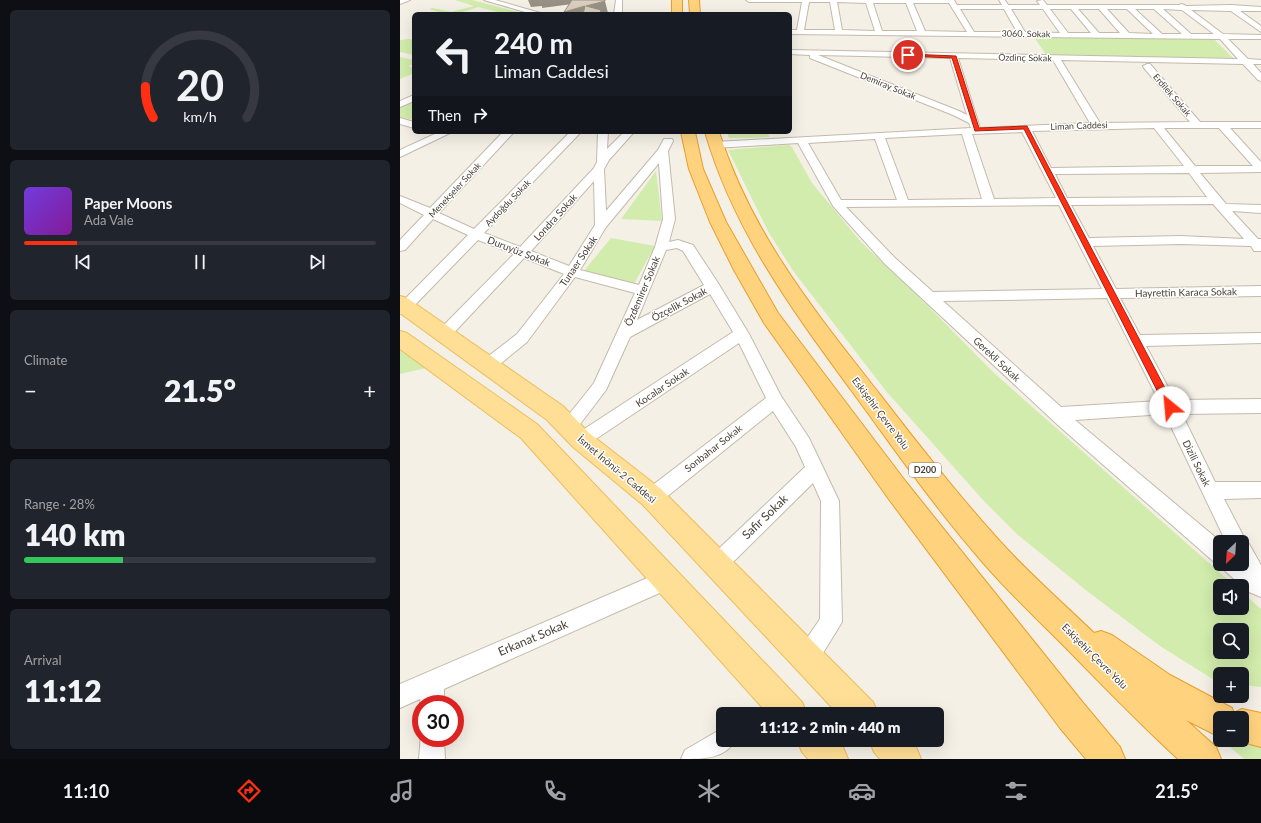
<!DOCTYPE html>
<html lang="en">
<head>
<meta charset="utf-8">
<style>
  :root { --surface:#171b24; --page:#20242c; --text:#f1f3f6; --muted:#9ea1a6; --line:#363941; --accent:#ff2f13 }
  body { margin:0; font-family:Lato,sans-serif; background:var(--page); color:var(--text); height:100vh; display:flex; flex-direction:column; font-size:15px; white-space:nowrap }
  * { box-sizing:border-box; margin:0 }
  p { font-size:13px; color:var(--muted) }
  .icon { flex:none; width:22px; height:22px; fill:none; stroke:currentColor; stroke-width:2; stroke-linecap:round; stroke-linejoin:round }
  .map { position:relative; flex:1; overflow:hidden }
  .sheet { display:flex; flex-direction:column; gap:10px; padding:10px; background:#0d0f14; width:400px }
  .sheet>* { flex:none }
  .guide { position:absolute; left:12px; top:12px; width:380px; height:122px; border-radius:6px; box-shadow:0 4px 16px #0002; background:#171b24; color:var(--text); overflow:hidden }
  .needle { width:26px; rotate:205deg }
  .tools { position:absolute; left:813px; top:535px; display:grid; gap:8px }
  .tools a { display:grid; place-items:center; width:36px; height:36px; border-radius:6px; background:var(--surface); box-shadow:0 4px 16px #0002; font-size:20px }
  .speed { position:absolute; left:12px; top:695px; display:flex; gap:8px; font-size:20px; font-weight:700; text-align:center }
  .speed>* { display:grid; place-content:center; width:52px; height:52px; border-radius:50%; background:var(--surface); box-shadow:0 4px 16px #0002; line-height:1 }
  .speed .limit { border:6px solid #d22; background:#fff; color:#111 }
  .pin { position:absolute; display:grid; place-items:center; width:34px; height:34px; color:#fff; margin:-17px; border:2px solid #fff; border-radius:50%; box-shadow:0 1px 4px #0007 }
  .me { position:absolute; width:44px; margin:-22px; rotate:332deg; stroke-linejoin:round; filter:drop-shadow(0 0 3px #0008) }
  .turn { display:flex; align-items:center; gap:14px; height:84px; padding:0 16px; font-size:18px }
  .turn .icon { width:52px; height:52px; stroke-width:2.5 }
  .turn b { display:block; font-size:28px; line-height:34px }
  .then { display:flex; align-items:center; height:38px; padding:0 16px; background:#0003; gap:8px; font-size:15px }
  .big { font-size:30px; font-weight:800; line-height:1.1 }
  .sheet .widget { flex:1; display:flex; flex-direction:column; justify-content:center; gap:6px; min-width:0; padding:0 14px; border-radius:6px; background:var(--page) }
  .sheet .dial { align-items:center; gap:0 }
  .dial svg { height:104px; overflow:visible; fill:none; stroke:var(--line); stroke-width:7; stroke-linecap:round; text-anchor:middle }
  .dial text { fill:var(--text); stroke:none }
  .song { display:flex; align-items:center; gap:12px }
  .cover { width:48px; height:48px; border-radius:6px; background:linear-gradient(135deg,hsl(260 70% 55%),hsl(290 70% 35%)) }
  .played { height:4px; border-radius:2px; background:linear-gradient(90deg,var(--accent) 15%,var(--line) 15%) }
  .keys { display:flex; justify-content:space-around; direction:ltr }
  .heat { display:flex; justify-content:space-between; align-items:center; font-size:22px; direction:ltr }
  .charge { height:6px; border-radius:3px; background:linear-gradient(90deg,#34c759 28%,var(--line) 0) }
  .trip { position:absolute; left:316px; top:707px; width:228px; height:40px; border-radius:6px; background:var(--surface); box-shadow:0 4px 16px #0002; font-weight:800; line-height:40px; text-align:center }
  .menu { display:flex; height:64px; justify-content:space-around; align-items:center; background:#090b0e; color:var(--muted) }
  .menu .icon { width:28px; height:28px }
  .menu .selected { color:var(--accent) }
  .menu b { font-size:18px; color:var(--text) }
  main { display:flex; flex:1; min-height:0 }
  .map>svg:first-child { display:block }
  .green { fill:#d1ecac; fill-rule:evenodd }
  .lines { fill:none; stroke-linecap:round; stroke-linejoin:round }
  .minor-casing { stroke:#c4baab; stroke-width:2 }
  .primary-casing { stroke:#edbd5c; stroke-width:2 }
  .trunk-casing { stroke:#e99e2c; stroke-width:2 }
  .minor { fill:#fff; fill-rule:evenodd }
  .primary { fill:#ffde95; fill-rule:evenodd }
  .trunk { fill:#ffd37e; fill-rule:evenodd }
  .shaded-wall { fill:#999085 }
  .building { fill:#dacebe; stroke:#999085 }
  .route { fill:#ff2f13; stroke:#a61f0c }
  .labels { text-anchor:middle; stroke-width:3; stroke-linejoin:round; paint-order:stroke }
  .far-street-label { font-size:9px; fill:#484035; stroke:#fff }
  .shield { fill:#fff; stroke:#7f7972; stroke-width:1 }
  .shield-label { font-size:9px; font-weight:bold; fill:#484035 }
  .street-label { font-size:10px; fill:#484035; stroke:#fff }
  .near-street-label { font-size:12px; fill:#484035; stroke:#fff }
</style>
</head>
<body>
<main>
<section class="sheet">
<div class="widget dial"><svg viewBox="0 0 100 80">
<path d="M14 69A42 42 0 1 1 86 69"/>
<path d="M14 69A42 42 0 0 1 8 45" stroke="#ff2f13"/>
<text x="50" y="56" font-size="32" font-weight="700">20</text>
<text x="50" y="72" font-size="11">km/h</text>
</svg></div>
<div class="widget">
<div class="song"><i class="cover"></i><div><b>Paper Moons</b><p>Ada Vale</p></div></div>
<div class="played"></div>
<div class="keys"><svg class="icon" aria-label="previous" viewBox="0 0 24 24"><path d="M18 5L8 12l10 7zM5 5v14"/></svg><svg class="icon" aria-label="pause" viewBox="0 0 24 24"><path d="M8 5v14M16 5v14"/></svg><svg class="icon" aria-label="next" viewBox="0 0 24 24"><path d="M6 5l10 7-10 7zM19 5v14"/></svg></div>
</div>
<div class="widget"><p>Climate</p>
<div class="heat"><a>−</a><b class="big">21.5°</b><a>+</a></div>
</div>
<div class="widget"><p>Range · 28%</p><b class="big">140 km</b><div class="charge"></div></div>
<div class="widget"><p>Arrival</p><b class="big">11:12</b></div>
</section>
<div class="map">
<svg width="861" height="759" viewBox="0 0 861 759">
  <rect width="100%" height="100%" fill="#f4f0e6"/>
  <!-- green -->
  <path class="green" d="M55 0H72L127 14H106L78 7 57 14H46L29 9 33 8 51 12 74 6Z
    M634 37 814 39 833 58 647 56Z
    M9 39 14 40V55L0 52V40Z
    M0 57 14 60V64L8 66 14 68 12 69 14 73 0 79Z
    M14 101V120L0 117V107Z
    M327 132H368L369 137 329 138Z
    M389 145 392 147 412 183 461 242 519 297 594 373 835 586H820V608H842V592L861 609V687L842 685V674H820L819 683 760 646 687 591 618 535 583 500 486 391 394 272 369 233 328 150ZM820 630H842V652H820Z
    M256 171 262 221 221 219Z
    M211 238 255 246 234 284 184 271Z
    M0 346 26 368 0 374Z
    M822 740H842L861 747V759H844Z"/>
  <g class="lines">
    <!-- minor casing -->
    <g class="minor-casing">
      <path id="minor" d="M0 0H10L0 4Z
        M84 0H95L144 14H132Z
        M216 0H222V14H214Z
        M346 0H554L557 5H602L599 0H605L608 5H640L637 1 643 0 647 5H779L782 4 786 6 831 5 861 7V11H840L861 26V32L831 11 791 10 823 34 861 35V39H828L848 59 861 60V64H853L861 73V81L858 80 843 64 661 60 700 123 790 122 744 68 743 66 747 64H750L800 122H861V128H830L861 162V172L800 173 826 204 861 205V213L832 211 858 239H861V251H854L851 246 781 244 693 246 716 289 861 286V296L720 298 740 335 861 333V343L746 346 775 400 861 399V413L782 414 815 482H861V498L824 499 847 543 849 544 861 565V597L849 592 825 571 822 564H842V542H826L765 414 675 420 821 542 820 564 813 561 659 426 485 264 433 206 398 143 315 148 310 145 315 142 571 128 569 123 553 115 410 58V55L390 54V50L838 59 820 39 390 34V30H397L402 2H349ZM409 2H430L435 30H404ZM437 2 466 3 475 31 442 30ZM473 3H506L517 31H482ZM513 3H549L567 32 525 31ZM560 9H604L617 32H574ZM611 9H643L660 33 625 32ZM650 9H671L691 33H668ZM678 9H699L720 33H699ZM707 9H727L753 34 729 33ZM735 9H754L782 34H762ZM763 9 782 10 814 34H791ZM418 55 550 58 567 115 559 111ZM558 58 653 60 690 123 580 128ZM754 128 784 166 651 168 632 131ZM764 128H819L853 166H795ZM622 132 656 198 594 199 572 134ZM562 134 582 199 508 200 485 138ZM475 139 497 200H441L408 143ZM789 173 807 197 667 198 655 174ZM813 204 844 239 781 236 689 238 671 205ZM659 205 702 289 533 292 495 258 446 207ZM707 298 759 401 661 407 543 301Z
        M14 95V101L0 107V101Z
        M0 118 14 122V128L0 124Z
        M39 132 50 133 0 157V150Z
        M103 132H114L39 213 74 229 170 132H181L84 233 120 247 194 168 197 162 198 132H208L207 149 224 132H234L209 160 204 169 206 211 258 150 264 139H272L273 141 268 151 275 219 269 242 278 240 293 245 318 283 349 334 381 396 409 438 439 501 442 622 415 666 407 669 399 666 396 658 399 650 420 619 421 501 413 483 323 572 316 575 309 572 306 565 309 558 405 467 396 447 373 411 259 503 252 506 245 503 243 497 245 491 366 398 339 343 187 445 181 447 175 445 172 440 175 435 333 332 310 294 230 337 206 390 174 432 168 434 162 432 159 427 194 383 235 293 175 277 127 342 94 369 88 371 82 369 80 365 82 361 117 334 164 274 124 258 49 338 44 339 39 338 37 334 39 330 114 254 78 240 10 310 0 314V304L68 235 33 219 5 250 0 251V240L24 215 0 203V196L30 208ZM259 163 263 219 255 247 239 285 180 270 206 227ZM194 181 195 225 169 266 131 251ZM277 248 283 251 304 285 237 320 266 250Z
        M266 570 273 573 276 580 273 587 44 689V704H21V706L20 699 0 708V684Z
        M323 728V740H335C326 759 303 759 281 759L285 750Z
        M21 735V738H44L45 759H19Z"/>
    </g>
    <!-- primary casing -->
    <g class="primary-casing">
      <path id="primary" d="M0 296 7 298 163 406 189 433 261 489 473 702 478 714H438L243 505 173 447 147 420 0 313Z
        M0 331 7 333 137 424 402 702 407 714H368L121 438 0 349Z
        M397 740H437L443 747 448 759H408L402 752Z
        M469 740H510L516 747 521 759H480L474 752Z"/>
    </g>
    <!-- trunk casing -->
    <g class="trunk-casing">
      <path id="trunk" d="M272 0H282V14H272Z
        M289 0H299L300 14H290Z
        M281 132H295L303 169 326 222 378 313 506 482 684 704 720 747 725 759H686L660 728 488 498 364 323 334 270 310 222 289 169Z
        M305 132H319C350 228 405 299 467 378 509 432 551 487 597 538 627 572 662 602 694 633L701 631 712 635 770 675 832 708 834 713 842 709 861 713V747L835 740H842V718H820V737L786 720 816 747 821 759H778C739 723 702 685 665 647 636 618 606 590 579 558 533 505 493 447 451 390 391 308 334 231 305 132Z"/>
    </g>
    <!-- minor -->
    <use href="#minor" class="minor"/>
    <!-- primary -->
    <use href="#primary" class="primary"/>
    <!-- trunk -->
    <use href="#trunk" class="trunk"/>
  </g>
  <!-- shaded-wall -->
  <path class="shaded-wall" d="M128 0H179L180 3 142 8V6L131 7Z
    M205 1 208 13 203 14H189L186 6Z
    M185 6 187 14H165L164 12Z"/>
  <!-- building -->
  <path class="building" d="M172 0H205V1L186 6 201 10 200 14H183L185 6 164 12Z"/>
  <!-- route -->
  <path class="route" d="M508 54 556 56 579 128 627 126 775 407 773 410H767L624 129 575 131 552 58 507 56Z"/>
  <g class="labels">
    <!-- far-street labels -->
    <g class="far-street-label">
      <text transform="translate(626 34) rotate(1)" y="3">3060. Sokak</text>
      <text transform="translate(625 58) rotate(1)" y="3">Özdinç Sokak</text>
      <text transform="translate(488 86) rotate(22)" y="3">Demiray Sokak</text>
      <text transform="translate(772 95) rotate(49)" y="3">Erdilek Sokak</text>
      <text transform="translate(679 126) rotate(-2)" y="3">Liman Caddesi</text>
      <text transform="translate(55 190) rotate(-47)" y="3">Menekşeler Sokak</text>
      <text transform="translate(108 203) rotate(-46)" y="3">Aydoğdu Sokak</text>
    </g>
    <!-- shield labels -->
    <rect class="shield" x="509" y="463" width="32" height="14" rx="3"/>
    <g class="shield-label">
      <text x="525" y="473">D200</text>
    </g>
    <!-- street labels -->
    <g class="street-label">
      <text transform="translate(155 217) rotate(-48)" y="4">Londra Sokak</text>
      <text transform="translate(119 251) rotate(21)" y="4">Duruyüz Sokak</text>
      <text transform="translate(178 261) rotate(-56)" y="4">Tunaer Sokak</text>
      <text transform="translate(242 291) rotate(-67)" y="4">Özdemirer Sokak</text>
      <text transform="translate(786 292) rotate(-1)" y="4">Hayrettin Karaca Sokak</text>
      <text transform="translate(279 304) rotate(-28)" y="4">Özçelik Sokak</text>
      <text transform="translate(597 359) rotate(43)" y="4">Gerekli Sokak</text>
      <text transform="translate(262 387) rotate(-34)" y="4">Kocalar Sokak</text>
      <text transform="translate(481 413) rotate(53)" y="4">Eskişehir Çevre Yolu</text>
      <text transform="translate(313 448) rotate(-38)" y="4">Sonbahar Sokak</text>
      <text transform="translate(797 463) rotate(64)" y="4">Dizili Sokak</text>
      <text transform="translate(217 469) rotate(40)" y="4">İsmet İnönü-2 Caddesi</text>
      <text transform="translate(695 656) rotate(45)" y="4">Eskişehir Çevre Yolu</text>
    </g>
    <!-- near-street labels -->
    <g class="near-street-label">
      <text transform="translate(365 517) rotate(-44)" y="4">Safir Sokak</text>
      <text transform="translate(133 638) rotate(-23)" y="4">Erkanat Sokak</text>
    </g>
  </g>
</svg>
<div class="tools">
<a><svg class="needle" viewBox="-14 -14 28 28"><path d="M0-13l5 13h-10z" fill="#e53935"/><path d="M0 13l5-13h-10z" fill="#9ea1a6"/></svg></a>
<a><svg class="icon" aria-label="sound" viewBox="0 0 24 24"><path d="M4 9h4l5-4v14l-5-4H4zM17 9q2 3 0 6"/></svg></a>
<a><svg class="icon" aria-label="search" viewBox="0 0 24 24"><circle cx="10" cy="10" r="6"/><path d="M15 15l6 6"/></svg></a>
<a>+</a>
<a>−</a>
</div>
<div class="speed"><div class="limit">30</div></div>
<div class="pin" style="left:508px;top:55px;background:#d93025"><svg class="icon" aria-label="arrive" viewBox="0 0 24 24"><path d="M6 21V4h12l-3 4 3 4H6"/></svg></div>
<svg class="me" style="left:770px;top:407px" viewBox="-20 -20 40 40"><circle r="19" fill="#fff"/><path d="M0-13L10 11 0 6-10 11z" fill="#ff2f13"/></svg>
<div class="trip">11:12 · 2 min · 440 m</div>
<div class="guide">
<div class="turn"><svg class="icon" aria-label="left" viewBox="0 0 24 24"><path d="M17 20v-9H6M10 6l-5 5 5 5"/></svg><div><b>240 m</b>Liman Caddesi</div></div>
<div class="then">Then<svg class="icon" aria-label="right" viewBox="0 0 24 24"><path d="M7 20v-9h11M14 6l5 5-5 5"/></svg></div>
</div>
</div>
</main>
<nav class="menu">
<b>11:10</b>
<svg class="icon selected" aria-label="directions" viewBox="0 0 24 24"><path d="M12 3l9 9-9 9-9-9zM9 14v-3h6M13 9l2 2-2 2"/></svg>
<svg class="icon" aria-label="music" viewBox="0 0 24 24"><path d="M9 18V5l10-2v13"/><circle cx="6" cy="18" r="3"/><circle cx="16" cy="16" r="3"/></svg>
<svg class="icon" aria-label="phone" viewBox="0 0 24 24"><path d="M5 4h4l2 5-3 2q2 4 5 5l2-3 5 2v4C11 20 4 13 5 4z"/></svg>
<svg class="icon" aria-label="climate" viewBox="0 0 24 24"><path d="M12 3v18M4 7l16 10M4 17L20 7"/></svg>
<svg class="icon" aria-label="car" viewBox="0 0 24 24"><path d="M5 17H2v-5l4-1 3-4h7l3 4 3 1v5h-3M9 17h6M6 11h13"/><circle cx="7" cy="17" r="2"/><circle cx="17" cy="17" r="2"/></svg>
<svg class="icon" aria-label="filters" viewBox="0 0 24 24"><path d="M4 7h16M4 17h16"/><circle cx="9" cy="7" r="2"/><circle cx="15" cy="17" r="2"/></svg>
<b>21.5°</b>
</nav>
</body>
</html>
